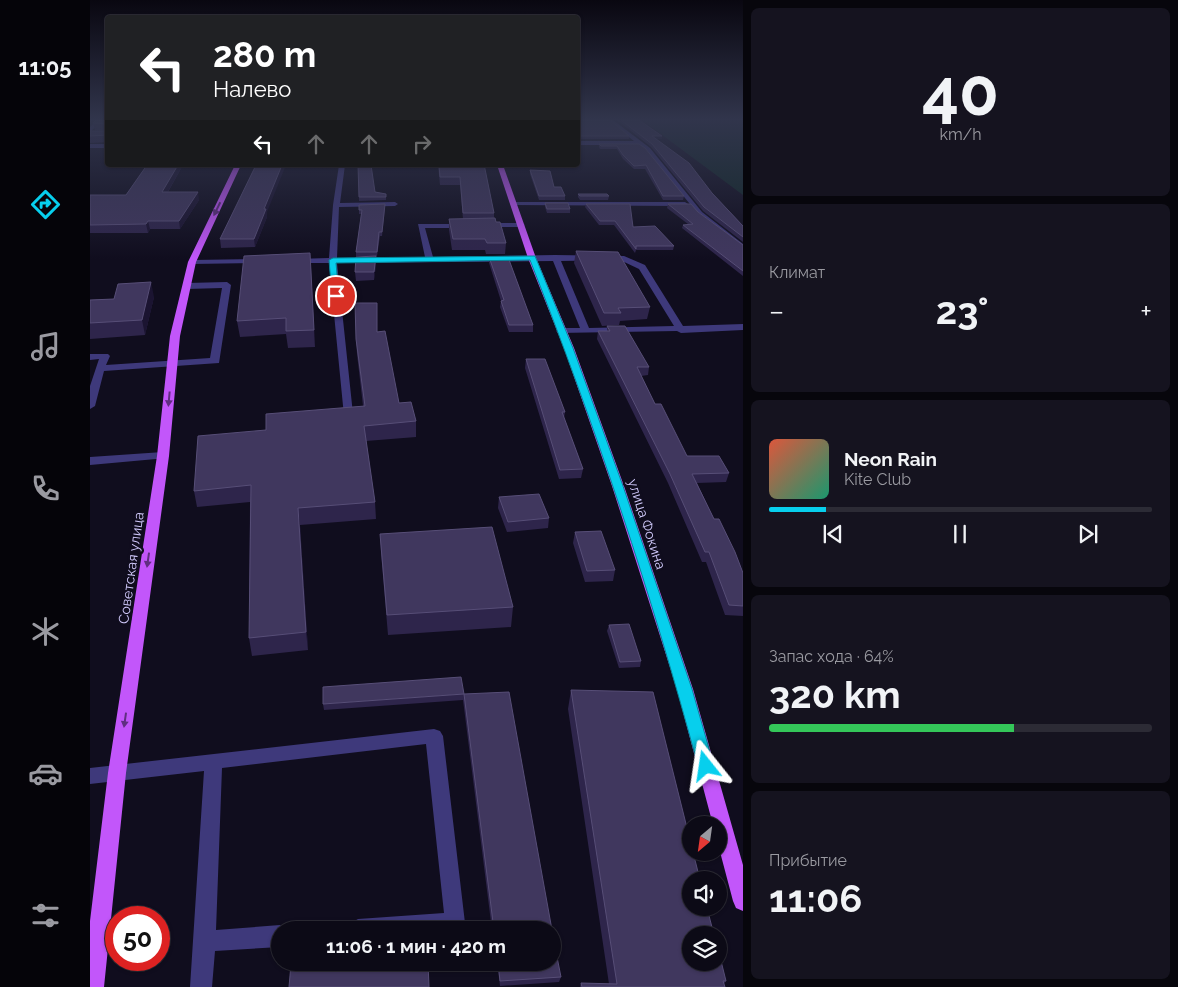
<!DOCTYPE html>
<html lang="ru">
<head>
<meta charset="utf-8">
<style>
  :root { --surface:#0c0a16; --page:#15131f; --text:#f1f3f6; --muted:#9a9aa1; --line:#2c2b35; --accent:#07cfed }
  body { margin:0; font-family:Raleway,sans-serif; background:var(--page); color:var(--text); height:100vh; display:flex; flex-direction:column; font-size:19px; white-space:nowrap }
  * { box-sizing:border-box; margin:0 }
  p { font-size:16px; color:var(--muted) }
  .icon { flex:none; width:28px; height:28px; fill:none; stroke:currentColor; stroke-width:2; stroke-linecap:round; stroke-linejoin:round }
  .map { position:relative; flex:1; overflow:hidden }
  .side { display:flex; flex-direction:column; gap:8px; padding:8px; background:#07060c; width:435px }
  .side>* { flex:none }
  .hud { position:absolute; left:15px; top:15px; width:475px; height:152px; border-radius:5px; box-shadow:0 1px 4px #0004,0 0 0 1px var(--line); background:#202124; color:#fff; overflow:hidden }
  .needle { width:32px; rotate:209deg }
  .buttons { position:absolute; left:592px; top:816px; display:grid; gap:10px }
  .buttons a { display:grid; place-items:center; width:45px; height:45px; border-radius:50%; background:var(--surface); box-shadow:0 1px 4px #0004,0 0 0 1px var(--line); font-size:25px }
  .speed { position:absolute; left:15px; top:906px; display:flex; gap:10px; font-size:25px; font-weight:700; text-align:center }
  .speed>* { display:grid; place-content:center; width:65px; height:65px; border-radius:50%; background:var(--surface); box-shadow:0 1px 4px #0004,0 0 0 1px var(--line); line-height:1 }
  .speed .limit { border:8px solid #d22; background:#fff; color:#111 }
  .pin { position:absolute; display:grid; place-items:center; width:42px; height:42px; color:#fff; margin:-21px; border:2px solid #fff; border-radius:50%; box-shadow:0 1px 5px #0007 }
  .me { position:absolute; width:55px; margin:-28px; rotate:345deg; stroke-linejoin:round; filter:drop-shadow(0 0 4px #0008) }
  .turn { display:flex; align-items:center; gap:18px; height:105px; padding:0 25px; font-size:22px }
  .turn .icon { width:65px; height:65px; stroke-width:2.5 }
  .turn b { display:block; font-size:35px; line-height:42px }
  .lanes { display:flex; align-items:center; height:48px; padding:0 25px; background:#0003; justify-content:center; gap:25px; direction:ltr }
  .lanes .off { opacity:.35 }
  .big { font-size:38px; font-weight:700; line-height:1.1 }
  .side .card { flex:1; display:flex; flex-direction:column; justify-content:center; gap:8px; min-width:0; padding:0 18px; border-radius:8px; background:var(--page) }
  .side .dial { align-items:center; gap:0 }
  .dial b { font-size:65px; line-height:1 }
  .song { display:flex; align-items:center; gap:15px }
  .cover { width:60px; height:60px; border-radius:8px; background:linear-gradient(135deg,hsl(10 70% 55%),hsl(160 70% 35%)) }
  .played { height:5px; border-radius:2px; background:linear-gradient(90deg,var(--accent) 15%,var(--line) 15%) }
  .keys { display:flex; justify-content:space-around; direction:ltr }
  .heat { display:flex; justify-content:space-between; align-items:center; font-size:28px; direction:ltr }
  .charge { height:8px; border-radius:4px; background:linear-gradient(90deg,#34c759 64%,var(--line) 0) }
  .trip { position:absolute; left:181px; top:921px; width:290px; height:50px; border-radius:25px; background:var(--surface); box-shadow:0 1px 4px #0004,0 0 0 1px var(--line); font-weight:700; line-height:50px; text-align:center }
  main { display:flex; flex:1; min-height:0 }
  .menu { display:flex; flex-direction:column; width:90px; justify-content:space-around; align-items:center; background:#050409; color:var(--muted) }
  .menu .icon { width:35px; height:35px }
  .menu .current { color:var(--accent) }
  .menu b { font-size:22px; color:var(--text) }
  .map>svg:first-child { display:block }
  .green { fill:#102827 }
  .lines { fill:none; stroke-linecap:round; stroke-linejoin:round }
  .minor { fill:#3e397b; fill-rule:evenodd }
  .major { fill:#c256fa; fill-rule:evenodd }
  .wall { fill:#2e254b }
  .shaded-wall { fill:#1b1431 }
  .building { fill:#40375e; stroke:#574e77 }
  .oneway { fill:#602e81 }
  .route { fill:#07cfed; stroke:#05879a }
  .labels { text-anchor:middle; stroke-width:5; stroke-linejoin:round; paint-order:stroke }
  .street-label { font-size:14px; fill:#d2cbfd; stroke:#100d1e }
</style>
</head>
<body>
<main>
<nav class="menu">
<b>11:05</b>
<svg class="icon current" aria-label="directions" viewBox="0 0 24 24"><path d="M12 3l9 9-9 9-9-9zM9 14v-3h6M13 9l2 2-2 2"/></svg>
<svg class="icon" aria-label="music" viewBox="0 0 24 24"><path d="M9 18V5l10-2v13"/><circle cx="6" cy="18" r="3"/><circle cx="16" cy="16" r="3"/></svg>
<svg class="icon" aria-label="phone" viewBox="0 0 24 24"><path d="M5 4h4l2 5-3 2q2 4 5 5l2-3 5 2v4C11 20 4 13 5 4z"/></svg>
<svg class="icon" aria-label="climate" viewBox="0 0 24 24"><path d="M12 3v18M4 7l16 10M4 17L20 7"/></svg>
<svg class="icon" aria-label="car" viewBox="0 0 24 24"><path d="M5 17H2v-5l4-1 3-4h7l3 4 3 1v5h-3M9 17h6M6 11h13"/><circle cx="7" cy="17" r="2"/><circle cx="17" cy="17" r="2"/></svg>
<svg class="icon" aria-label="filters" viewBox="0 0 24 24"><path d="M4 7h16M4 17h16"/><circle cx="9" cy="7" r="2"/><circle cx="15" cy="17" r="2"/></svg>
</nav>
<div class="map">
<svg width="653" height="987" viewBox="0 0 653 987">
  <rect width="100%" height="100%" fill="#100d1e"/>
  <!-- green -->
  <path class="green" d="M552 120H653V195Z"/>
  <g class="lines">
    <!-- minor -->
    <path class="minor" d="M7 120H13L0 132V127Z
      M517 120H523L560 148 612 212 653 244V250L608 214 556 150 549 145H488V141H544Z
      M0 144H18V148H0Z
      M249 165H255L250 203 305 202 308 204 305 206 249 207 247 258 335 257 328 224H374L378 226 377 228H335L343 257 465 255 534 256 555 265 593 326 653 324V330L591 333 587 331 468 333 466 331 471 328H490L463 261 247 263 263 414 262 416H254L239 263H205L201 261 205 259 239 258 243 205ZM530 260 549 269 584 326 499 328 471 261Z
      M424 202H595L598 204 595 206 422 205V203Z
      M394 223H431L435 225 431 227H391L390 225Z
      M170 259 174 261 173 263 102 264 98 262 102 260Z
      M137 282 141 285 129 363 14 371 5 406 0 409V386L9 359 0 360V354H18L20 356 16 365 120 358 132 288 97 289 93 286 97 283Z
      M73 452 79 456 77 458 0 465V457Z
      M344 729 350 731 353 736 375 923 373 930H257L261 923 268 919 354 913 336 744 132 768 126 930 190 925 198 930H190V947L125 951 122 987H100L114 771 0 784V768Z"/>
    <!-- major -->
    <path class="major" d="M145 165H151L106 262 90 336 79 456 36 773 14 987H0V921L18 773 67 456 80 336 98 262Z
      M407 165H413L446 258 484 348 534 486 603 689 653 865V911L646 908 643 901 629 848V825H623L587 689 522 486 474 348 438 258Z"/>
  </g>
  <!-- wall -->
  <path class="wall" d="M18 120V142L0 143V131H16L5 130 3 123Z
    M488 120 539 136V139H488Z
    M527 120H549L572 136V139H566L622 193 653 226V242L613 211 561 147Z
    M509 144H549L594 196 593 200H573L555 169H544L533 159 527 149H510L509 147Z
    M57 165H93L78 192 109 200 90 229H60L58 233H0V195H36Z
    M268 165 285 192 296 194V200L269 201Z
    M348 165H394L404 213V218L416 243 415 254H396L395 250H362L359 230V219H373L370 185H350Z
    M440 170 464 187 475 196V200H449L440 174Z
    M488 194 519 196 518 200H490L488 197Z
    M455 203 480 209V213H457L455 207Z
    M496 204 584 246 583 250H546L545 253 524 225H509L495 207Z
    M578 204 608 212 653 245V276L592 228 593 225 598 224 577 208Z
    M269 205 295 208 292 236H290L287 256H266V252L271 214H269Z
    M177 212V217L165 247 131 248 130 239Z
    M486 251 560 307 557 319 530 321 529 325 512 326 484 263Z
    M286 256V265L284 280 266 281 265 272Z
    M399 257 443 325V332H419L410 307 411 301 399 263Z
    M221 267 225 347 198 348 196 334 150 337 147 321Z
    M64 297 55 335 0 339V300Z
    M517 326 559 367 558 375 551 376 565 404 597 456 639 473 636 482 607 483 624 519 653 573V616L635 615 616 562H612L578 483 507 339 508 331H517Z
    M288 332 309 403 326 421V437L276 441 285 502 286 519 210 525 218 650 162 656 159 638 160 502 107 507 104 491 176 430 273 406 267 354 266 339Z
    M436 359 475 412 474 418 493 469 491 478 469 479 435 368Z
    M409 497 459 518 458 528 417 532 408 508Z
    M485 532 525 570 523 581 495 582 483 543Z
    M290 534 423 607 421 627 298 635 291 553Z
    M519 625 551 661 550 667 529 668 517 631Z
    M481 690 636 981 634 984 635 987H490L491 983 519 984 478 709Z
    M374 694 462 930H402L373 700 234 710 233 704Z
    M407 962H462L471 977 469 982 410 986Z"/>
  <!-- shaded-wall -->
  <path class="shaded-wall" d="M562 136H572V139H562Z
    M88 165H93L73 200 72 192Z
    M192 165H196L177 212V217L165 247 164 239 174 209Z
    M108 192 109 200 90 229 89 221Z
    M58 221 60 229 58 233 56 224Z
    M220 253 221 267 225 347 224 330Z
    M286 256V265L284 280V272Z
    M61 282 64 297 55 335 52 320Z
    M208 508 210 525 218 650 216 632Z"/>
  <!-- building -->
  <path class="building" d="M6 120H18V124L3 123Z
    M488 120H520L539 136H488Z
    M531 120H549L572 136H562L599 163 622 193 653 226V237L614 207 562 144Z
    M0 131H18V135L0 136Z
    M509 144H549L555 148 594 196H573L556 165 544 166 533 155 527 146H511Z
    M57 165H88L72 192H108L89 221H58L56 224 0 225V195H36Z
    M166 165H192L174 209H176L164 239H130Z
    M268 165H281L285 192 296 194V197H269Z
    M349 165H394L395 169 404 213H373L370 177H350Z
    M440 170 460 171 464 187H471L475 196H449Z
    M488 194H517L519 196H490Z
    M455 203H478L480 209H457Z
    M295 204 292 232H289L287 252H266L272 210H269V205Z
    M496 204H540L543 227 565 226 584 246H546V249L525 221H510Z
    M578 204H601L608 212 653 245V271L593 225 603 224Z
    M405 218 406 222H410L416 243H397L395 239H363L359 219Z
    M486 251 528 252 560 307 528 308 531 313H514Z
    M220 253 224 330 196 331V318L147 321 154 256Z
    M286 256 284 272H265L266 257Z
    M399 257H418L443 325H419L411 301 414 300Z
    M61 282 52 320 0 323V300L24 299 28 284Z
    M265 303H287V332L295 331 309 403 321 402 326 421 274 426 285 502 208 508 216 632 159 638 161 485 104 491 108 436 176 430V414L275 406 266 339Z
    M517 326H535L559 367H547L565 404H571L597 456H629L639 473 602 474 624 519H629L645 552 653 573V606L639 605 619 552H615L580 474 508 331H520Z
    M436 359H455L475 412H472L493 469 470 470Z
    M449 494 459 518 418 522 409 497Z
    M402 527 423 607 297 615 290 534Z
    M511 531 525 570 497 571 485 532Z
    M539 624 551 661 530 662 519 625Z
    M371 677 374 694 233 704V687Z
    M481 690 563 692 601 844V852H603L610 880H601V908H617L624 935H601V962H629V953L636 981H633L635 987H492L491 983 527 984Z
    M419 692 462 930H404L374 694Z
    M462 932 471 977 410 981 408 962H462Z
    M255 962H338L339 987H199L201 964Z"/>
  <!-- one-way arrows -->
  <defs><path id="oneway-solid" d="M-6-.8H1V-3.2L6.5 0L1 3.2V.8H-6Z" transform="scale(1.25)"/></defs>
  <g class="oneway">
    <use href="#oneway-solid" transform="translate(127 209) rotate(116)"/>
    <use href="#oneway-solid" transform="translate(79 399) rotate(95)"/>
    <use href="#oneway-solid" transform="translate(58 560) rotate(98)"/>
    <use href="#oneway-solid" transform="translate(35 720) rotate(98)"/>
  </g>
  <!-- sky -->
  <linearGradient id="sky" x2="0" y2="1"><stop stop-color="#090710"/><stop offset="0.46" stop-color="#31354c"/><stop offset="1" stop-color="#31354c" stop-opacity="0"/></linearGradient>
  <rect width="653" height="259" fill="url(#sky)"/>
  <!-- route -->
  <path class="route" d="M445 256 483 348 533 486 602 689 624 766 622 771 616 773 610 771 608 766C562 595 505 425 440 260L246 263 249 296 246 298 242 296 239 260 243 258Z"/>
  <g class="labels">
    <!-- street labels -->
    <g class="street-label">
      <text transform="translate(557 524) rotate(72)" y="5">улица Фокина</text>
      <text transform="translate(41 568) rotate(-82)" y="5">Советская улица</text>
    </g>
  </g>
</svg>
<div class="buttons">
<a><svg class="needle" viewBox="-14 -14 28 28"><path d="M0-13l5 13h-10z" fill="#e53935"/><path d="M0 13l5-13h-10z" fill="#9a9aa1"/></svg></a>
<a><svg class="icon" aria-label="sound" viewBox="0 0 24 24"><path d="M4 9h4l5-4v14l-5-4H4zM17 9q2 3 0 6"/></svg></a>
<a><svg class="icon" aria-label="layers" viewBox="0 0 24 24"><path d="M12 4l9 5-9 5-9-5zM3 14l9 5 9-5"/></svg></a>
</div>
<div class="speed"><div class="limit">50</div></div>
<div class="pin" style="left:246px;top:296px;background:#d93025"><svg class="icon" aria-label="arrive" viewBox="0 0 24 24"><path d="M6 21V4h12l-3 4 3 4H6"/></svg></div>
<svg class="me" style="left:616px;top:766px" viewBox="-20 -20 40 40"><path d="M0-17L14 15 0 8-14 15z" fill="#07cfed" stroke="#fff" stroke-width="4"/></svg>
<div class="trip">11:06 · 1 мин · 420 m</div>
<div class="hud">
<div class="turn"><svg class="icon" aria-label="left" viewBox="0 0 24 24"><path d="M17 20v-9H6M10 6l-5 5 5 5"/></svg><div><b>280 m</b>Налево</div></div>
<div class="lanes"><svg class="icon" aria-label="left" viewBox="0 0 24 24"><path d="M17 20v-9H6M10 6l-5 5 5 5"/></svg><svg class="icon off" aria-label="ahead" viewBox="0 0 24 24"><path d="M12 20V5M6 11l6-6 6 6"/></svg><svg class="icon off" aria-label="ahead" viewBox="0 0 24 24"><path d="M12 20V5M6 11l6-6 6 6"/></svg><svg class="icon off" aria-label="right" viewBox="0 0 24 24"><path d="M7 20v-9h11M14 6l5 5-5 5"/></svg></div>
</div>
</div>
<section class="side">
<div class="card dial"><b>40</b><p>km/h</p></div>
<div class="card"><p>Климат</p>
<div class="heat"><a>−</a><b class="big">23°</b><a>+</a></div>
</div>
<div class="card">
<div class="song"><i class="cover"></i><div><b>Neon Rain</b><p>Kite Club</p></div></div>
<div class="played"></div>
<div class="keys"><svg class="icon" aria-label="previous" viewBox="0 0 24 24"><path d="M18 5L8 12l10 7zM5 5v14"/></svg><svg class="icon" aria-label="pause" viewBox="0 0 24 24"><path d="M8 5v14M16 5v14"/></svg><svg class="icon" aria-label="next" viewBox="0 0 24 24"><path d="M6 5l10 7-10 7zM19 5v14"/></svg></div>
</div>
<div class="card"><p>Запас хода · 64%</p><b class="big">320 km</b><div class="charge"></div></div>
<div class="card"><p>Прибытие</p><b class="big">11:06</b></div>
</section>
</main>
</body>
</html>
